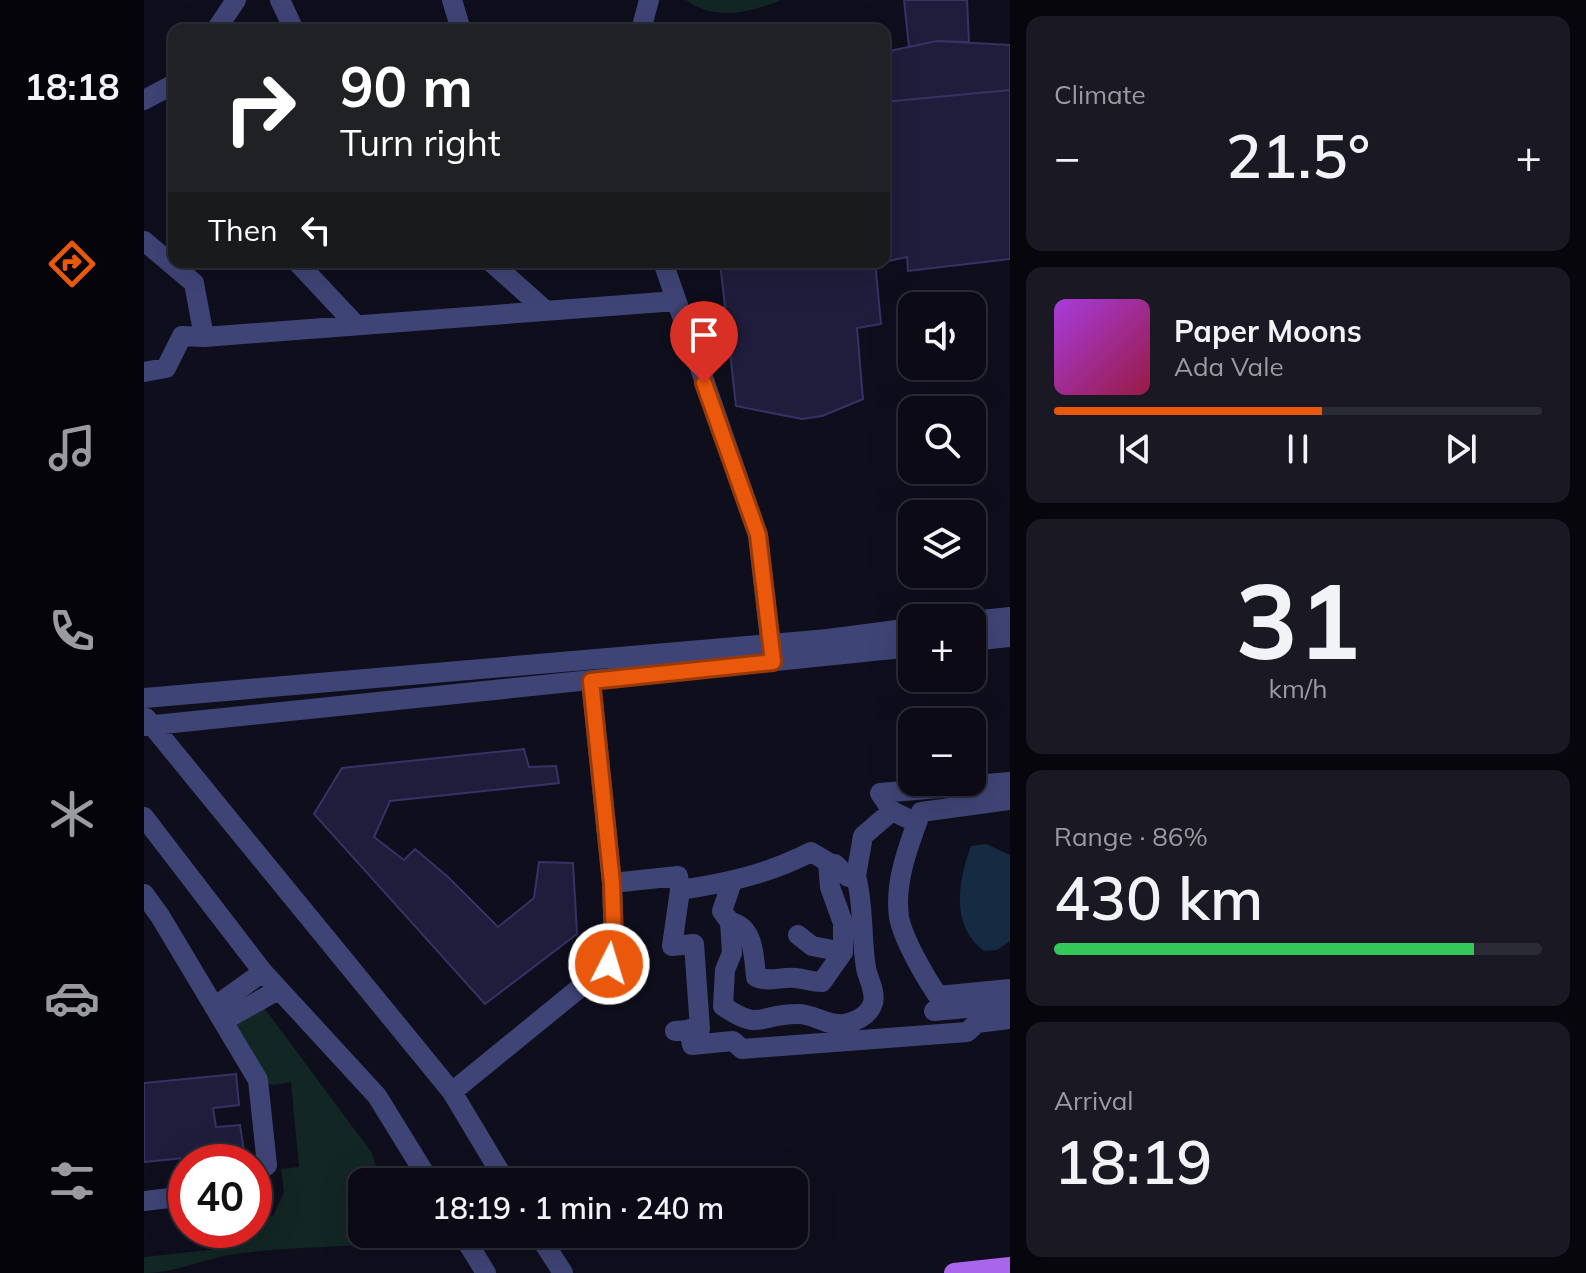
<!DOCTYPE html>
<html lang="en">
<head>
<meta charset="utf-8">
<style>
  :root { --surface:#0b0a16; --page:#191823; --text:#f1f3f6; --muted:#9a9aa1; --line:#2b2b35; --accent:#ea580c }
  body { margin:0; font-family:Mulish,sans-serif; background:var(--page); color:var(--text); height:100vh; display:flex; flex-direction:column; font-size:30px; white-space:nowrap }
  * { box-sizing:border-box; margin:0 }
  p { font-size:26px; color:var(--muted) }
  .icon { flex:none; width:44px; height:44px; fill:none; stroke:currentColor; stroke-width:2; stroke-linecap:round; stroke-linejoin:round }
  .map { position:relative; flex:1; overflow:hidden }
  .side { display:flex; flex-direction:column; gap:16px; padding:16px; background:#06060c; width:576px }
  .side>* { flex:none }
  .banner { position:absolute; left:24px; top:24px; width:722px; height:244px; border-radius:16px; box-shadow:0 8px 32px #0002,0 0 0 2px var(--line); background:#202124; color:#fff; overflow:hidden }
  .controls { position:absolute; left:754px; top:292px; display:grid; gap:16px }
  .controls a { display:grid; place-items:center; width:88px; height:88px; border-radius:16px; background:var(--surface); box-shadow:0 8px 32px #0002,0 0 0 2px var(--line); font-size:40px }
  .speed { position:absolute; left:24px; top:1144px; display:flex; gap:16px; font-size:40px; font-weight:700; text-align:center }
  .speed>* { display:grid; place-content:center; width:104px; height:104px; border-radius:50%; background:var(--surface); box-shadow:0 8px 32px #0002,0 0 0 2px var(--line); line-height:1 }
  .speed .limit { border:12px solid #d22; background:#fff; color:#111 }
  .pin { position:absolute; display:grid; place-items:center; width:68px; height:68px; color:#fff; margin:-82px -34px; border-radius:50% 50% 50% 0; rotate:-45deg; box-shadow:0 0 8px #0007 }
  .pin .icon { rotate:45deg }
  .me { position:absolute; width:88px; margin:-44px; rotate:5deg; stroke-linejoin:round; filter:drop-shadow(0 0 6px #0008) }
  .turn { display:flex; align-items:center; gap:28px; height:168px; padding:0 40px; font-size:36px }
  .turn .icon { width:104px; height:104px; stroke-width:2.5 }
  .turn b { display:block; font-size:56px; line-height:68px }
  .then { display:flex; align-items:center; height:76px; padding:0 40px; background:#0003; gap:16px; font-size:30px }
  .big { font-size:60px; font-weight:600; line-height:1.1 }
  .side .card { flex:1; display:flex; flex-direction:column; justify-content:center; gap:12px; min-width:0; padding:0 28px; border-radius:16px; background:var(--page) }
  .side .dial { align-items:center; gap:0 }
  .dial b { font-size:104px; line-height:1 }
  .song { display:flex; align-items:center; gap:24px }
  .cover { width:96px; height:96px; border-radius:12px; background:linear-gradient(135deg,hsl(280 70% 55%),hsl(340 70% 35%)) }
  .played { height:8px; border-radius:4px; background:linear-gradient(90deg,var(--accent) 55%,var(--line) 55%) }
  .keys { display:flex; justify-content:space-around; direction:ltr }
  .heat { display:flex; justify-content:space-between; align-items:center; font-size:44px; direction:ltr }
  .charge { height:12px; border-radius:6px; background:linear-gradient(90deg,#34c759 86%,var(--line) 0) }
  .trip { position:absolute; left:204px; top:1168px; width:460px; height:80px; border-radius:16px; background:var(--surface); box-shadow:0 8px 32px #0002,0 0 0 2px var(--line); font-weight:600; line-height:80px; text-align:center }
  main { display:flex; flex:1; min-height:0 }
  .dock { display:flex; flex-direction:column; width:144px; justify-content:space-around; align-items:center; background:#040409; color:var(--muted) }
  .dock .icon { width:56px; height:56px }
  .dock .current { color:var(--accent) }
  .dock b { font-size:36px; color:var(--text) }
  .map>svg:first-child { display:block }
  .green { fill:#122623 }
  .water { fill:#152b41 }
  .building { fill:#1f1d3b; stroke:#363265; stroke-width:2 }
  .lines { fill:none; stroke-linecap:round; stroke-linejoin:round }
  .minor { stroke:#3f4476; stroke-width:20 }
  .major { stroke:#a965eb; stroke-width:20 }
  .route-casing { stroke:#983908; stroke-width:20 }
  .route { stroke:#ea580c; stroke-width:14 }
</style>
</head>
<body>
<main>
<nav class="dock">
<b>18:18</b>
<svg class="icon current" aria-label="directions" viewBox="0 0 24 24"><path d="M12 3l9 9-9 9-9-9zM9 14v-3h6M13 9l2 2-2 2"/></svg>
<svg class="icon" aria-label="music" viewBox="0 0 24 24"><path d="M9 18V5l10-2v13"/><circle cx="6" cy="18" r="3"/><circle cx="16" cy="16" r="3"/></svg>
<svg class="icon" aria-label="phone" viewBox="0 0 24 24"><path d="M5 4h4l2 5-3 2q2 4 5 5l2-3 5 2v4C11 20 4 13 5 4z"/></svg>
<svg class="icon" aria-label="climate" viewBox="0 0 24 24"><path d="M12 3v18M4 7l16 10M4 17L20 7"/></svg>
<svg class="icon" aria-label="car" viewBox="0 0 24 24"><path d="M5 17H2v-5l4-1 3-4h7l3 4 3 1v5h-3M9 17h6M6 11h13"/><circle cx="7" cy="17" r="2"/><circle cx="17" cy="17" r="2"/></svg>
<svg class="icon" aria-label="filters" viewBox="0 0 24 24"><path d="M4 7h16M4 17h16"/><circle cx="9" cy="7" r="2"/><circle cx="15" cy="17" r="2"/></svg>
</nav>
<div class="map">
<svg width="866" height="1273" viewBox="0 0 866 1273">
  <rect width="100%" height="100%" fill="#0f0e1d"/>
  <!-- green -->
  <path class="green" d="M542 0H637C608 13 569 21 542 0Z
    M115 1001 228 1153 237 1182H218V1234H226L215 1245C174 1248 131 1248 91 1254 60 1259 30 1273 0 1273V1257L92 1247 90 1230H110V1212L129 1216 140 1192 137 1169 155 1167 147 1082 128 1085 114 1080 81 1024Z"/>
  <!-- water -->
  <path class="water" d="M842 844 866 855V941L853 950 840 951C806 926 814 881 827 846Z"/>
  <!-- building -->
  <path class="building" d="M760 0H823L825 42 793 41 765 47Z
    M793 41 866 45V90L740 102V52Z
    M866 90V259L764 271 763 257 740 262V102Z
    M576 262H731L737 324 713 328 719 399 678 416 658 419 592 406Z
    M380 749 385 767 412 766 415 783 246 801 230 837 260 860 271 849 304 877 354 927 390 898 395 862 429 863 433 934 341 1004 170 814 198 768Z
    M92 1074 95 1105 69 1108 72 1127 96 1125 100 1152 0 1162V1083Z
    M92 1074 95 1105 69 1108 72 1127 96 1125 100 1152 0 1162V1083Z"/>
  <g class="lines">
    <!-- minor -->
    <path class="minor" d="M136 0 150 30
      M308 0 317 30
      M72 30 92 0
      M497 30 505 0
      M0 100 30 84
      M0 241 50 283 60 337
      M153 262 212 325
      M347 262 402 311
      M519 262 614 535 628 657
      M0 372 22 368 38 336 60 337 532 301
      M828 621 866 617
      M828 641 866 637
      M0 698 684 639 768 628
      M2 718 308 1092 362 1182
      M0 726 768 647
      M866 800 777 812C765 844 750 882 755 917 759 939 781 977 794 996L866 989
      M0 817 119 972 233 1096 286 1182
      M773 823 748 811 736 793 866 782
      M712 876 719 836 748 811
      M588 882 578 911 586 922 588 953 581 970 579 1006C616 1032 615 1014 653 1014 669 1013 684 1027 701 1024 713 1021 725 1016 729 1003 732 991 724 979 722 968 717 937 720 906 712 876L704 877 691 864 684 866
      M468 883 534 876 536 890C583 883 624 874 667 852L684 862 686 887 699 923V952L678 982C668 982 662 979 652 978 638 976 626 983 612 977 610 956 610 926 586 922
      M0 894 16 916 114 1080 123 1165 110 1175
      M654 935 668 946 699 952
      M70 1007 119 972
      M790 1011 866 1004
      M79 1021 134 990
      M545 1029 548 1045 589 1041 598 1049 823 1032 833 1023 866 1019
      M531 1031 556 1029 550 944 528 946 536 890
      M308 1092 465 964 470 942 468 883 447 681
      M0 1201 42 1196
      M318 1234 342 1273
      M394 1234 419 1273"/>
    <!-- major -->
    <path class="major" d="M810 1273 866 1267"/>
  </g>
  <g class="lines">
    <!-- route casing -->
    <g class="route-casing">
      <path id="route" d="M465 964 470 942 468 883 447 681 629 662 614 535 560 383"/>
    </g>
    <!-- route -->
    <use href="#route" class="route"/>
  </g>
</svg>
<div class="controls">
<a><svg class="icon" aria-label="sound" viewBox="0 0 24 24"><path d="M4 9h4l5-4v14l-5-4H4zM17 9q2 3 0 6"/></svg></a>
<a><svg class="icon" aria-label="search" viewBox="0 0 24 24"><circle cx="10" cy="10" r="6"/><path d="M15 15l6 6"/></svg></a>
<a><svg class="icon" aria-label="layers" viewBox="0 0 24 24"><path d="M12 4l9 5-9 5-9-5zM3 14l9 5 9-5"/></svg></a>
<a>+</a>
<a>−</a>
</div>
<div class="speed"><div class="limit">40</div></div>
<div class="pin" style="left:560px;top:383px;background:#d93025"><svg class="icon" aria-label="arrive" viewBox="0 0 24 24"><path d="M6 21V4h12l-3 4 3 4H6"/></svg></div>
<svg class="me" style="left:465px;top:964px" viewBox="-20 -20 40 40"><circle r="17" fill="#ea580c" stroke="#fff" stroke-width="3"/><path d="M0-11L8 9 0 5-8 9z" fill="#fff"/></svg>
<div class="trip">18:19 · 1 min · 240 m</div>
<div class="banner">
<div class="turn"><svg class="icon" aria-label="right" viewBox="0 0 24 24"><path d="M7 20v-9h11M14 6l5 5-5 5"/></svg><div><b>90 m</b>Turn right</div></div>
<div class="then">Then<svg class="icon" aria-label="left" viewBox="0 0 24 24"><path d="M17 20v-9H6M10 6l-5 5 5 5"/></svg></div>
</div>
</div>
<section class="side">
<div class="card"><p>Climate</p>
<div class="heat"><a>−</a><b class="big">21.5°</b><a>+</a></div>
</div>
<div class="card">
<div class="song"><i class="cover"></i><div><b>Paper Moons</b><p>Ada Vale</p></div></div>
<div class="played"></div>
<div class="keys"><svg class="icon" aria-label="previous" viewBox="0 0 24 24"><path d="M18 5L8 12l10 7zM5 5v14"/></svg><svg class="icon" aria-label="pause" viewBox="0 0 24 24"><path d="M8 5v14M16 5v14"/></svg><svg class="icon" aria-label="next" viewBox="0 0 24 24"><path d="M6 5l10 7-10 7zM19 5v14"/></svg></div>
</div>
<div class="card dial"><b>31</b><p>km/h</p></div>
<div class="card"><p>Range · 86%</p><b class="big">430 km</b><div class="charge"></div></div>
<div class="card"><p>Arrival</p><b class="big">18:19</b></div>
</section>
</main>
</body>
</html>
